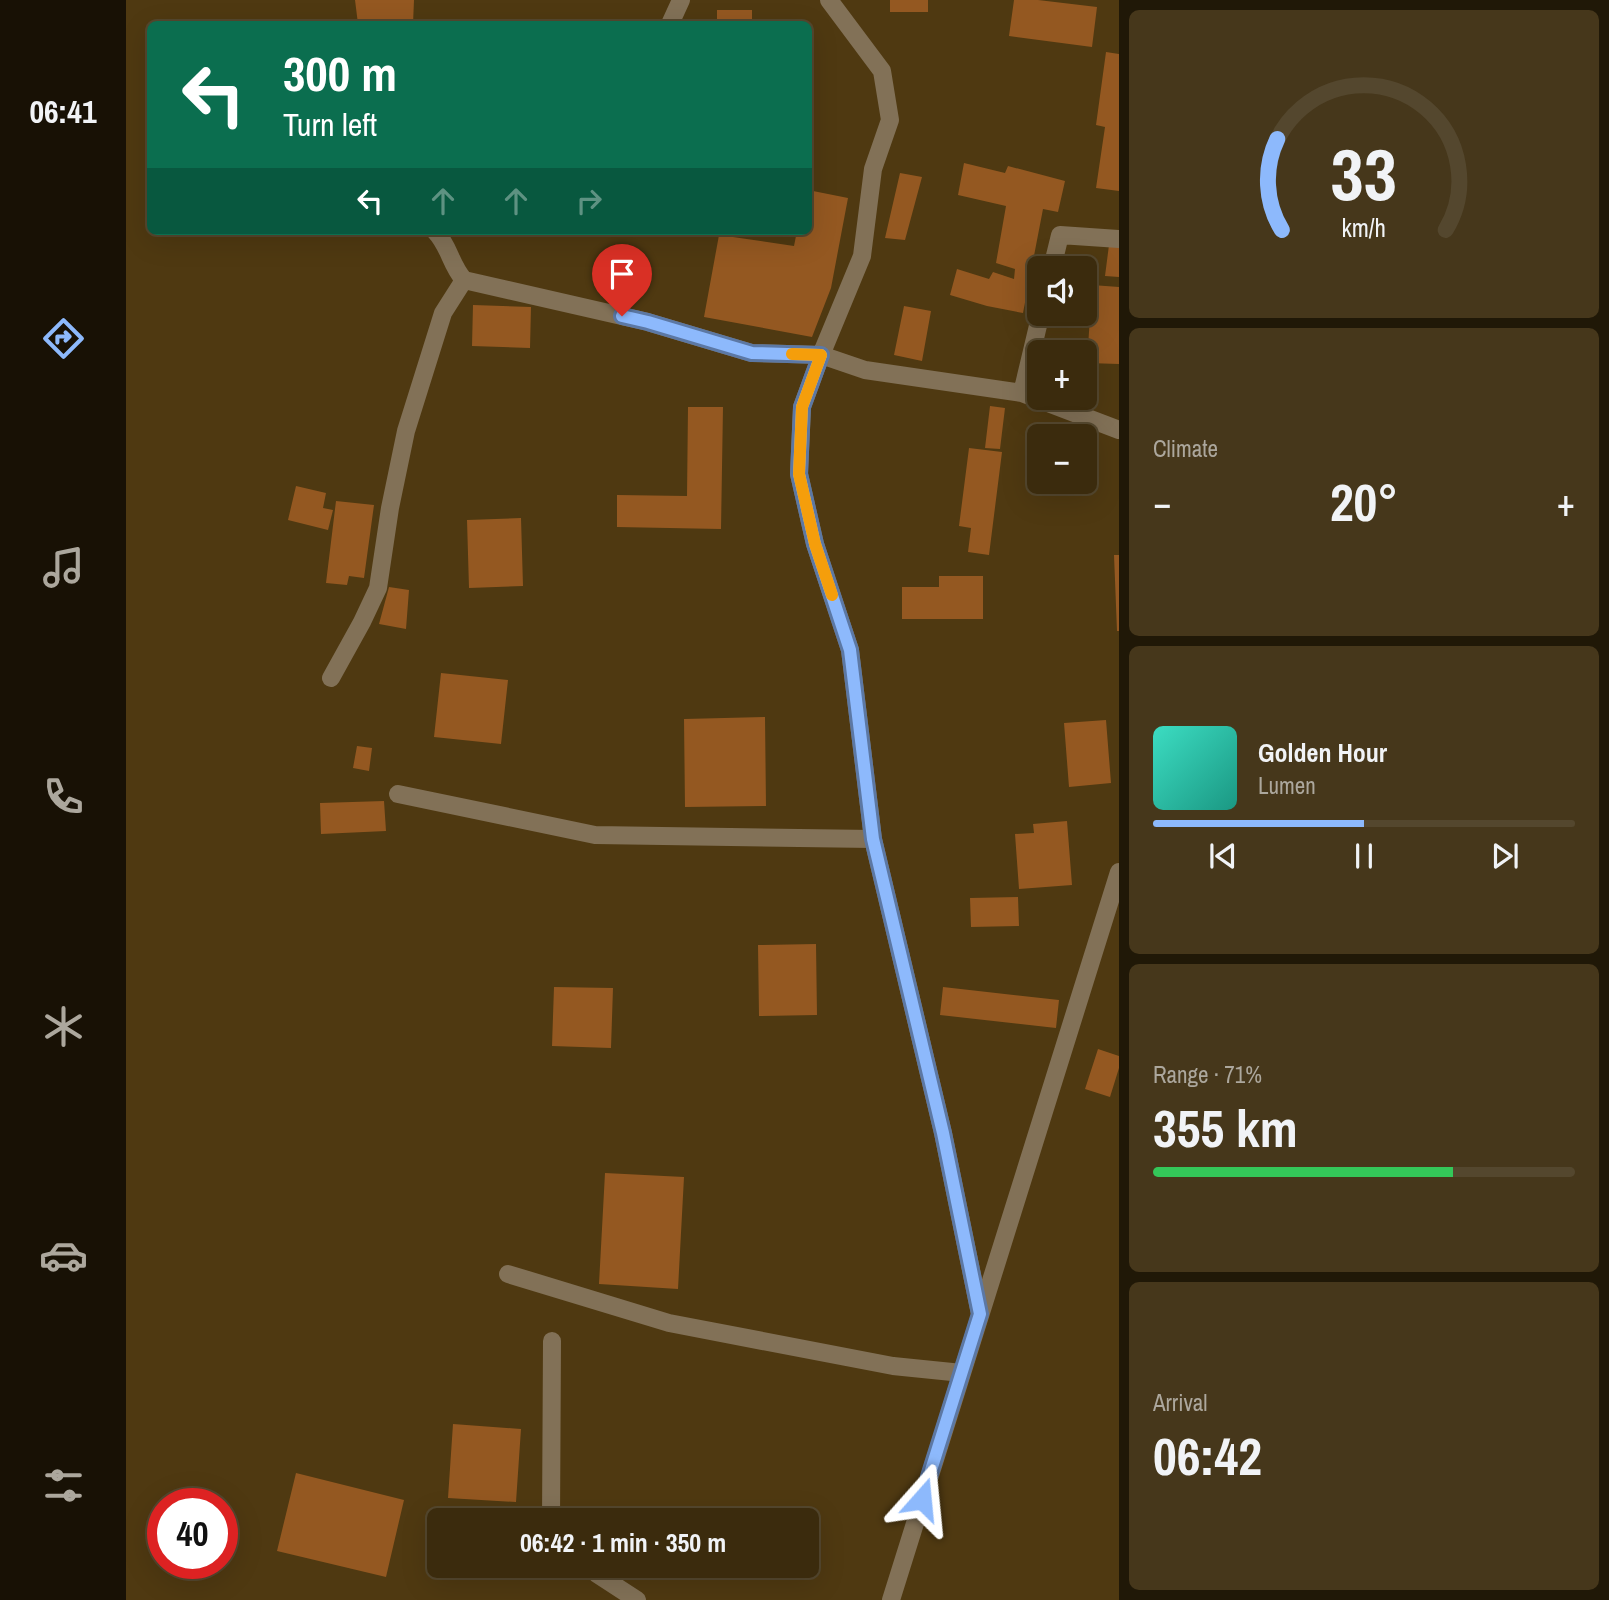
<!DOCTYPE html>
<html lang="en">
<head>
<meta charset="utf-8">
<style>
  :root { --surface:#3b2b0d; --page:#46371b; --text:#f1f3f6; --muted:#aca79d; --line:#54472e; --accent:#8db9fc }
  body { margin:0; font-family:"Archivo Narrow",sans-serif; background:var(--page); color:var(--text); height:100vh; display:flex; flex-direction:column; font-size:26px; white-space:nowrap }
  * { box-sizing:border-box; margin:0 }
  p { font-size:23px; color:var(--muted) }
  .icon { flex:none; width:38px; height:38px; fill:none; stroke:currentColor; stroke-width:2; stroke-linecap:round; stroke-linejoin:round }
  .map { position:relative; flex:1; overflow:hidden }
  .details { display:flex; flex-direction:column; gap:10px; padding:10px; background:#201807; width:490px }
  .details>* { flex:none }
  .banner { position:absolute; left:21px; top:21px; width:665px; height:214px; border-radius:10px; box-shadow:0 7px 28px #0002,0 0 0 2px var(--line); background:#0b6e4f; color:#fff; overflow:hidden }
  .tools { position:absolute; left:901px; top:256px; display:grid; gap:14px }
  .tools a { display:grid; place-items:center; width:70px; height:70px; border-radius:10px; background:var(--surface); box-shadow:0 7px 28px #0002,0 0 0 2px var(--line); font-size:35px }
  .speed { position:absolute; left:21px; top:1488px; display:flex; gap:14px; font-size:35px; font-weight:700; text-align:center }
  .speed>* { display:grid; place-content:center; width:91px; height:91px; border-radius:50%; background:var(--surface); box-shadow:0 7px 28px #0002,0 0 0 2px var(--line); line-height:1 }
  .speed .limit { border:10px solid #d22; background:#fff; color:#111 }
  .pin { position:absolute; display:grid; place-items:center; width:60px; height:60px; color:#fff; margin:-72px -30px; border-radius:50% 50% 50% 0; rotate:-45deg; box-shadow:0 0 7px #0007 }
  .pin .icon { rotate:45deg }
  .me { position:absolute; width:77px; margin:-38px; rotate:18deg; stroke-linejoin:round; filter:drop-shadow(0 0 5px #0008) }
  .turn { display:flex; align-items:center; gap:24px; height:147px; padding:0 21px; font-size:32px }
  .turn .icon { width:91px; height:91px; stroke-width:2.5 }
  .turn b { display:block; font-size:49px; line-height:60px }
  .lanes { display:flex; align-items:center; height:66px; padding:0 21px; background:#0003; justify-content:center; gap:35px; direction:ltr }
  .lanes .off { opacity:.35 }
  .big { font-size:52px; font-weight:800; line-height:1.1 }
  .details .tile { flex:1; display:flex; flex-direction:column; justify-content:center; gap:10px; min-width:0; padding:0 24px; border-radius:10px; background:var(--page) }
  .details .dial { align-items:center; gap:0 }
  .dial svg { height:182px; overflow:visible; fill:none; stroke:var(--line); stroke-width:7; stroke-linecap:round; text-anchor:middle }
  .dial text { fill:var(--text); stroke:none }
  .song { display:flex; align-items:center; gap:21px }
  .cover { width:84px; height:84px; border-radius:10px; background:linear-gradient(135deg,hsl(170 70% 55%),hsl(170 70% 35%)) }
  .played { height:7px; border-radius:4px; background:linear-gradient(90deg,var(--accent) 50%,var(--line) 50%) }
  .keys { display:flex; justify-content:space-around; direction:ltr }
  .heat { display:flex; justify-content:space-between; align-items:center; font-size:38px; direction:ltr }
  .charge { height:10px; border-radius:5px; background:linear-gradient(90deg,#34c759 71%,var(--line) 0) }
  .trip { position:absolute; left:301px; top:1508px; width:392px; height:70px; border-radius:10px; background:var(--surface); box-shadow:0 7px 28px #0002,0 0 0 2px var(--line); font-weight:800; line-height:70px; text-align:center }
  main { display:flex; flex:1; min-height:0 }
  .tab-bar { display:flex; flex-direction:column; width:126px; justify-content:space-around; align-items:center; background:#181105; color:var(--muted) }
  .tab-bar .icon { width:49px; height:49px }
  .tab-bar .on { color:var(--accent) }
  .tab-bar b { font-size:32px; color:var(--text) }
  .map>svg:first-child { display:block }
  .building { fill:#945821 }
  .lines { fill:none; stroke-linecap:round; stroke-linejoin:round }
  .minor { stroke:#827157; stroke-width:18 }
  .route-casing { stroke:#5c78a4; stroke-width:18 }
  .route { stroke:#8db9fc; stroke-width:12 }
  .slow { stroke:#f59e0b; stroke-width:12 }
</style>
</head>
<body>
<main>
<nav class="tab-bar">
<b>06:41</b>
<svg class="icon on" aria-label="directions" viewBox="0 0 24 24"><path d="M12 3l9 9-9 9-9-9zM9 14v-3h6M13 9l2 2-2 2"/></svg>
<svg class="icon" aria-label="music" viewBox="0 0 24 24"><path d="M9 18V5l10-2v13"/><circle cx="6" cy="18" r="3"/><circle cx="16" cy="16" r="3"/></svg>
<svg class="icon" aria-label="phone" viewBox="0 0 24 24"><path d="M5 4h4l2 5-3 2q2 4 5 5l2-3 5 2v4C11 20 4 13 5 4z"/></svg>
<svg class="icon" aria-label="climate" viewBox="0 0 24 24"><path d="M12 3v18M4 7l16 10M4 17L20 7"/></svg>
<svg class="icon" aria-label="car" viewBox="0 0 24 24"><path d="M5 17H2v-5l4-1 3-4h7l3 4 3 1v5h-3M9 17h6M6 11h13"/><circle cx="7" cy="17" r="2"/><circle cx="17" cy="17" r="2"/></svg>
<svg class="icon" aria-label="filters" viewBox="0 0 24 24"><path d="M4 7h16M4 17h16"/><circle cx="9" cy="7" r="2"/><circle cx="15" cy="17" r="2"/></svg>
</nav>
<div class="map">
<svg width="993" height="1600" viewBox="0 0 993 1600">
  <rect width="100%" height="100%" fill="#4f3911"/>
  <!-- building -->
  <path class="building" d="M229 0H288L287 24H232Z
    M764 0H802V12H764Z
    M888 0H912L971 7 966 47 883 36Z
    M591 10H626V24H591Z
    M980 52 993 54V191L970 188 979 127 970 125Z
    M838 163 879 173 882 166 939 181 932 212 917 209 897 313 861 306 824 295 831 269 863 279 867 272 888 279 889 269 870 263 880 206 832 195Z
    M774 173 796 177 779 240 759 238Z
    M682 190 722 198 705 288 686 337 578 317 593 235 668 246 671 231H682Z
    M983 245 993 246V277L979 276Z
    M966 285 993 287V364L961 363Z
    M347 305 405 307 404 348 346 346Z
    M778 306 805 311 796 361 768 355Z
    M864 406 879 408 874 449 859 448Z
    M562 407H597L595 529 491 527V495L561 496Z
    M843 448 876 452 863 555 842 552 845 528 833 526Z
    M170 486 200 493 197 508 207 510 202 530 162 520Z
    M210 501 248 505 238 578 223 576 221 585 200 583Z
    M395 518 397 586 343 588 341 520Z
    M988 555H993V631H991Z
    M813 576H857V619H776V587H813Z
    M263 587 283 590 280 629 253 624Z
    M315 673 382 680 375 744 308 737Z
    M639 717 640 806 559 807 558 719Z
    M980 720 985 783 943 787 938 723Z
    M231 746 246 748 243 771 227 768Z
    M258 801 260 831 195 834 194 803Z
    M941 821 946 885 893 889 889 834 908 833 907 824Z
    M892 897 893 926 845 927 844 898Z
    M690 944 691 1015 633 1016 632 945Z
    M428 987 487 988 485 1048 426 1046Z
    M817 987 933 1000 930 1028 814 1015Z
    M972 1049 993 1056V1068L984 1097 959 1089Z
    M479 1173 558 1177 552 1289 473 1284Z
    M327 1424 395 1429 390 1502 322 1498Z
    M170 1473 278 1500 260 1577 151 1551Z"/>
  <g class="lines">
    <!-- minor -->
    <path class="minor" d="M703 0 756 71 764 120 747 169 736 256 695 355 676 407 673 474 689 544 724 650 747 839 817 1133 854 1314
      M544 24 555 0
      M309 231C324 247 324 264 338 280
      M926 268 934 235 993 239
      M896 393 915 313
      M205 678 236 622 252 588 264 508 280 431 317 313 338 280 522 322 626 353 695 355 739 370 896 393 993 430
      M272 794 469 835 747 839
      M382 1274 543 1323 767 1366 836 1373
      M425 1521 426 1341
      M463 1566 471 1574 511 1600
      M765 1600 993 872"/>
  </g>
  <g class="lines">
    <!-- route casing -->
    <g class="route-casing">
      <path id="route" d="M496 316 522 322 626 353 695 355 676 407 673 474 689 544 724 650 747 839 817 1133 854 1314 796 1499"/>
    </g>
    <!-- route -->
    <use href="#route" class="route"/>
    <!-- slow -->
    <path class="slow" d="M666 354 695 355 676 407 673 474 689 544 706 595"/>
  </g>
</svg>
<div class="tools">
<a><svg class="icon" aria-label="sound" viewBox="0 0 24 24"><path d="M4 9h4l5-4v14l-5-4H4zM17 9q2 3 0 6"/></svg></a>
<a>+</a>
<a>−</a>
</div>
<div class="speed"><div class="limit">40</div></div>
<div class="pin" style="left:496px;top:316px;background:#d93025"><svg class="icon" aria-label="arrive" viewBox="0 0 24 24"><path d="M6 21V4h12l-3 4 3 4H6"/></svg></div>
<svg class="me" style="left:796px;top:1499px" viewBox="-20 -20 40 40"><path d="M0-17L14 15 0 8-14 15z" fill="#8db9fc" stroke="#fff" stroke-width="4"/></svg>
<div class="trip">06:42 · 1 min · 350 m</div>
<div class="banner">
<div class="turn"><svg class="icon" aria-label="left" viewBox="0 0 24 24"><path d="M17 20v-9H6M10 6l-5 5 5 5"/></svg><div><b>300 m</b>Turn left</div></div>
<div class="lanes"><svg class="icon" aria-label="left" viewBox="0 0 24 24"><path d="M17 20v-9H6M10 6l-5 5 5 5"/></svg><svg class="icon off" aria-label="ahead" viewBox="0 0 24 24"><path d="M12 20V5M6 11l6-6 6 6"/></svg><svg class="icon off" aria-label="ahead" viewBox="0 0 24 24"><path d="M12 20V5M6 11l6-6 6 6"/></svg><svg class="icon off" aria-label="right" viewBox="0 0 24 24"><path d="M7 20v-9h11M14 6l5 5-5 5"/></svg></div>
</div>
</div>
<section class="details">
<div class="tile dial"><svg viewBox="0 0 100 80">
<path d="M14 69A42 42 0 1 1 86 69"/>
<path d="M14 69A42 42 0 0 1 12 29" stroke="#8db9fc"/>
<text x="50" y="56" font-size="32" font-weight="700">33</text>
<text x="50" y="72" font-size="11">km/h</text>
</svg></div>
<div class="tile"><p>Climate</p>
<div class="heat"><a>−</a><b class="big">20°</b><a>+</a></div>
</div>
<div class="tile">
<div class="song"><i class="cover"></i><div><b>Golden Hour</b><p>Lumen</p></div></div>
<div class="played"></div>
<div class="keys"><svg class="icon" aria-label="previous" viewBox="0 0 24 24"><path d="M18 5L8 12l10 7zM5 5v14"/></svg><svg class="icon" aria-label="pause" viewBox="0 0 24 24"><path d="M8 5v14M16 5v14"/></svg><svg class="icon" aria-label="next" viewBox="0 0 24 24"><path d="M6 5l10 7-10 7zM19 5v14"/></svg></div>
</div>
<div class="tile"><p>Range · 71%</p><b class="big">355 km</b><div class="charge"></div></div>
<div class="tile"><p>Arrival</p><b class="big">06:42</b></div>
</section>
</main>
</body>
</html>
